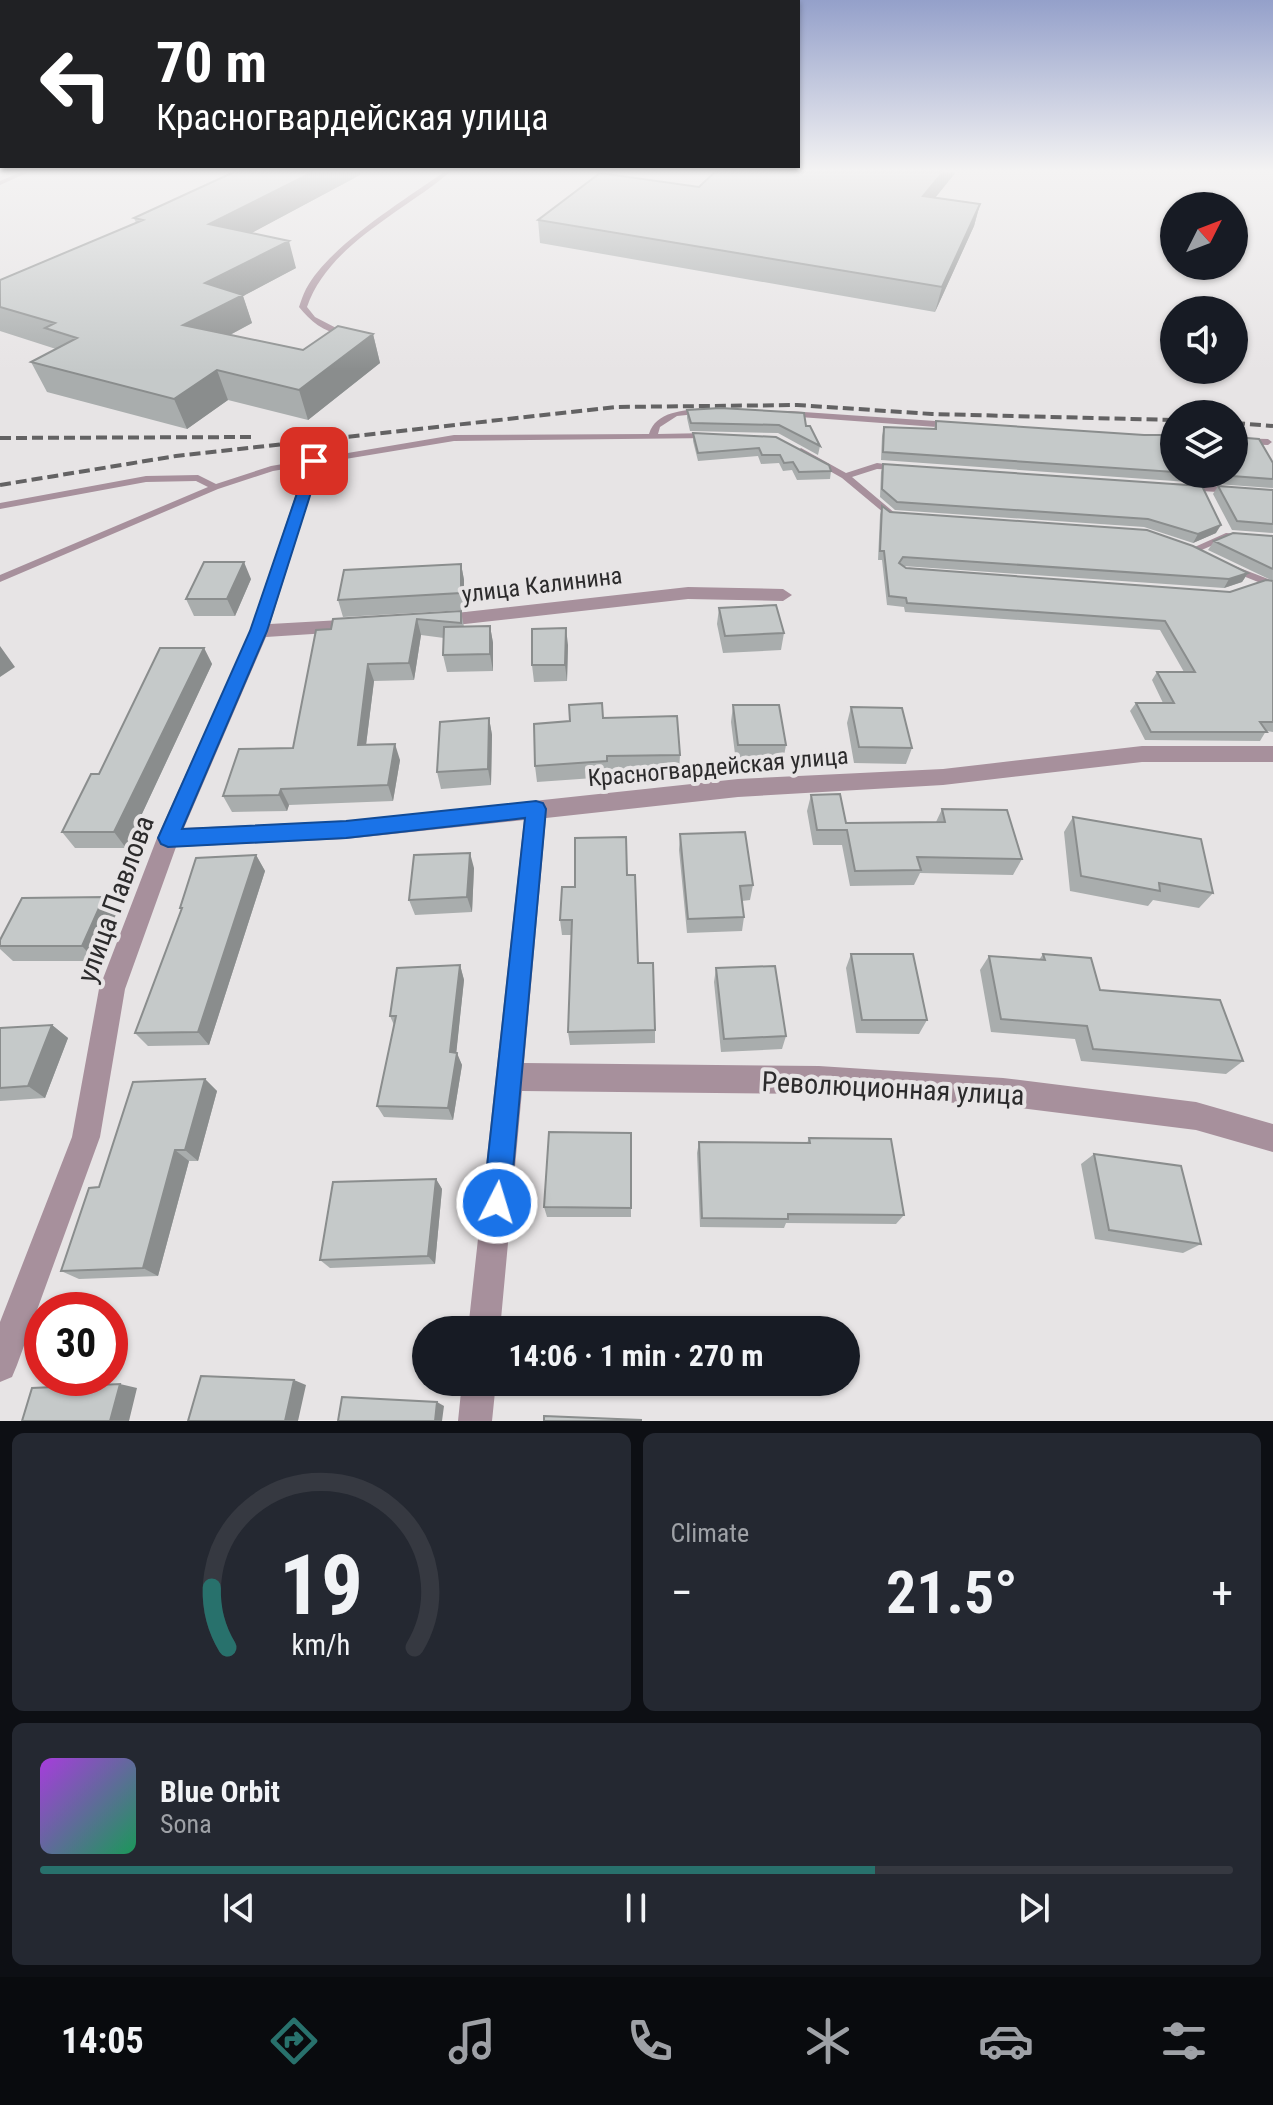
<!DOCTYPE html>
<html lang="en">
<head>
<meta charset="utf-8">
<style>
  :root { --surface:#171b24; --page:#242831; --text:#f1f3f6; --muted:#9ea1a6; --line:#363941; --accent:#28716c }
  body { margin:0; font-family:"Roboto Condensed",sans-serif; background:var(--page); color:var(--text); height:100vh; display:flex; flex-direction:column; font-size:30px; white-space:nowrap }
  * { box-sizing:border-box; margin:0 }
  p { font-size:26px; color:var(--muted) }
  .icon { flex:none; width:44px; height:44px; fill:none; stroke:currentColor; stroke-width:2; stroke-linecap:round; stroke-linejoin:round }
  .map { position:relative; height:1421px; overflow:hidden }
  .drawer { display:flex; flex-direction:column; gap:12px; padding:12px; background:#0d0f14; flex:1 }
  .drawer>* { flex:none }
  .hud { position:absolute; left:0px; top:0px; width:800px; height:168px; box-shadow:0 2px 6px #0004; background:#202124; color:#fff; overflow:hidden }
  .needle { width:52px; rotate:48deg }
  .fabs { position:absolute; left:1160px; top:192px; display:grid; gap:16px }
  .fabs a { display:grid; place-items:center; width:88px; height:88px; border-radius:50%; background:var(--surface); box-shadow:0 2px 6px #0004; font-size:40px }
  .speed { position:absolute; left:24px; top:1292px; display:flex; gap:16px; font-size:40px; font-weight:700; text-align:center }
  .speed>* { display:grid; place-content:center; width:104px; height:104px; border-radius:50%; background:var(--surface); box-shadow:0 2px 6px #0004; line-height:1 }
  .speed .limit { border:12px solid #d22; background:#fff; color:#111 }
  .pin { position:absolute; display:grid; place-items:center; width:68px; height:68px; color:#fff; margin:-34px; border-radius:16px; box-shadow:0 4px 12px #0006 }
  .me { position:absolute; width:88px; margin:-44px; rotate:5deg; stroke-linejoin:round; filter:drop-shadow(0 0 6px #0008) }
  .turn { display:flex; align-items:center; gap:28px; height:168px; padding:0 24px; font-size:36px }
  .turn .icon { width:104px; height:104px; stroke-width:2.5 }
  .turn b { display:block; font-size:56px; line-height:68px }
  .big { font-size:60px; font-weight:700; line-height:1.1 }
  .drawer .card { flex:1; display:flex; flex-direction:column; justify-content:center; gap:12px; min-width:0; padding:0 28px; border-radius:12px; background:var(--page) }
  .drawer .dial { align-items:center; gap:0 }
  .dial svg { height:208px; overflow:visible; fill:none; stroke:var(--line); stroke-width:7; stroke-linecap:round; text-anchor:middle }
  .dial text { fill:var(--text); stroke:none }
  .song { display:flex; align-items:center; gap:24px }
  .cover { width:96px; height:96px; border-radius:12px; background:linear-gradient(135deg,hsl(280 70% 55%),hsl(150 70% 35%)) }
  .played { height:8px; border-radius:4px; background:linear-gradient(90deg,var(--accent) 70%,var(--line) 70%) }
  .keys { display:flex; justify-content:space-around; direction:ltr }
  .heat { display:flex; justify-content:space-between; align-items:center; font-size:44px; direction:ltr }
  .drawer .tiles { flex:1; display:grid; gap:12px; grid-template-columns:1fr 1fr }
  .card:last-child { grid-column:span 2 }
  .trip { position:absolute; left:412px; top:1316px; width:448px; height:80px; border-radius:40px; background:var(--surface); box-shadow:0 2px 6px #0004; font-weight:700; line-height:80px; text-align:center }
  .tab-bar { display:flex; height:128px; justify-content:space-around; align-items:center; background:#090b0e; color:var(--muted) }
  .tab-bar .icon { width:56px; height:56px }
  .tab-bar .current { color:var(--accent) }
  .tab-bar b { font-size:36px; color:var(--text) }
  .map>svg:first-child { display:block }
  .lines { fill:none; stroke-linecap:round; stroke-linejoin:round }
  .lane { fill:#a7909c; fill-rule:evenodd }
  .street { fill:#a7909c; fill-rule:evenodd }
  .rail { stroke:#636263; stroke-width:4; stroke-dasharray:11 5; stroke-linecap:butt }
  .wall { fill:#a9adad }
  .shaded-wall { fill:#8a8d8d }
  .building { fill:#c5c9c9; stroke:#8a8d8d; stroke-width:2 }
  .route { fill:#1a73e8; stroke:#114b97; stroke-width:2 }
  .labels { text-anchor:middle; stroke-width:8; stroke-linejoin:round; paint-order:stroke }
  .street-label { font-size:24px; fill:#2c2b2c; stroke:#e7e4e5 }
  .near-street-label { font-size:28px; fill:#2c2b2c; stroke:#e7e4e5 }
</style>
</head>
<body>
<div class="map">
<svg width="1273" height="1421" viewBox="0 0 1273 1421">
  <rect width="100%" height="100%" fill="#e7e4e5"/>
  <g class="lines">
    <!-- lane -->
    <path class="lane" d="M21 172H29L0 185V181Z
      M444 172H450C403 212 328 245 307 307L315 317 342 331V335C324 332 310 321 299 307 301 301 303 295 306 289 329 246 403 201 444 172Z
      M703 408 707 411 706 413 677 416 660 427 658 434 709 433 712 434V438L454 441 273 471 218 489 0 582V575L208 487 196 481 146 482 0 509V503L146 476 198 475 216 484 271 466 454 435 649 434C656 411 683 411 703 408Z
      M789 411 950 422 954 425 950 428 786 416V412Z
      M1234 438 1268 439 1272 442 1268 445 1234 444Z
      M801 448 846 473 877 463 899 466V470L877 469 852 477 896 514V518H890L842 478 798 453 797 451Z
      M1190 485 1232 487 1237 490 1232 493 1187 490V486Z
      M1226 533 1273 536V542L1227 539 1197 552 1193 553 1188 550Z
      M1232 565 1273 581V588L1228 570 1227 568 1228 566Z"/>
    <!-- street -->
    <path class="street" d="M314 457 321 461 270 624 359 619 368 625 359 631 266 637 184 828 346 821 738 779 943 769 1142 746H1273V762H1142L943 785 738 797 546 818 524 1063 819 1066 1003 1078 1196 1102 1273 1124V1152L1196 1130 1003 1106 819 1094 522 1091 500 1330H468L524 820 346 839 176 847 125 989 100 1137 17 1365 12 1377 0 1382V1322L72 1137 99 989 157 838 250 631 307 461Z
      M688 587 783 589 792 595 783 601 688 599 438 627 429 621 438 615Z
      M462 1382H496L492 1421H458Z"/>
    <!-- rail -->
    <path class="rail" d="M1234 423 1273 426
      M0 438 254 437
      M0 485 176 456 616 407 797 405 932 414 1174 420"/>
  </g>
  <!-- wall -->
  <path class="wall" d="M234 172H360V175L251 233 296 268 243 296 252 323 230 335 303 350 373 334 380 363 308 420 228 400 187 429 47 392 31 362 56 349 0 331V280L136 223 134 218Z
    M956 172 935 197 980 204 974 226 935 312 540 243 538 220 699 187Z
    M687 410 806 426 820 446 818 455 778 433 690 431 687 418Z
    M936 421 1144 435H1174V474H1234L1273 463V488L881 460 882 436 884 427 934 429Z
    M693 433 776 437 831 471 830 479 797 480 792 470 783 471 779 463 761 464 758 456 698 461 693 441Z
    M883 464 1202 486 1216 533 1193 543 1144 527 895 510 880 497 881 472Z
    M1218 486 1273 490V533L1232 530 1213 494Z
    M882 506 890 512 1248 573 1242 582 1224 588 903 566 906 568 1230 592 1273 581V732L1266 731 1260 741 1145 740 1130 711 1136 703H1163L1152 680 1157 672H1184L1160 630 905 612 904 607 887 605 882 560H878L880 515Z
    M1273 536V581L1208 550 1214 541Z
    M461 564 464 580V610L343 617 338 600Z
    M251 579 235 616H194L186 599Z
    M719 608 784 633 781 650 723 653 717 624Z
    M461 611 464 627 490 626 493 643V671L447 672 443 655 444 638 421 635 414 680 374 681 366 745 400 760 393 801 289 805 287 811 232 812 223 796 293 748 331 629Z
    M568 645 567 681 534 682 532 665Z
    M204 648 212 664 126 848H75L62 832 99 774Z
    M733 705 786 745 783 761 736 762 731 722Z
    M851 707 912 748 906 764 854 763 847 723Z
    M489 718 492 735 491 785 441 789 437 772Z
    M603 718 680 755 679 772H608V777L537 782 535 766 570 721Z
    M811 795 846 823 936 822 942 809 1022 859 1013 875 920 873 914 885 850 886 842 845H813L807 811Z
    M1073 817 1213 893 1199 908 1153 900 1148 906 1070 891 1064 832Z
    M680 834 753 885 750 900 742 901 744 917 742 931 687 933 679 850Z
    M256 855 265 871 209 1045 148 1046 135 1033 182 910 180 908Z
    M474 868 472 912 415 915 409 900Z
    M627 875 638 963 655 1030V1043L570 1045 568 1032 572 935H562L560 920 575 887Z
    M104 897 117 912 96 961H13L0 949V940Z
    M851 954 927 1020 919 1034 856 1033 846 968Z
    M1043 954 1100 990 1243 1061 1226 1074 1081 1061 1075 1039 991 1032 980 970 989 956 1039 960Z
    M460 965 464 980 456 1053 462 1065 453 1120 384 1117 377 1106 394 1025 390 1016Z
    M716 968 786 1036 782 1049 721 1052 714 982Z
    M52 1025 68 1038 45 1098 0 1101V1028Z
    M205 1079 217 1091 198 1161H189L158 1276 79 1279 61 1271 99 1187Z
    M631 1133V1217H547L544 1207Z
    M809 1138 904 1215 896 1224 786 1223 784 1228 700 1227 697 1153 699 1142 807 1143Z
    M1094 1154 1201 1244 1183 1253 1095 1239 1081 1164Z
    M436 1179 442 1189 435 1264 330 1268 320 1260Z"/>
  <!-- shaded-wall -->
  <path class="shaded-wall" d="M313 172H360V175L218 251 209 224Z
    M943 172H956L919 218 923 196Z
    M980 204 974 226 935 312 942 287Z
    M289 241 296 268 243 296 252 323 194 354 183 325 205 283Z
    M373 334 380 363 308 420 299 390Z
    M217 370 228 400 187 429 174 399Z
    M1221 525 1216 533 1193 543 1198 534Z
    M244 562 251 579 235 616 227 599Z
    M461 564 464 580V610L461 593Z
    M1248 573 1242 582 1224 588 1229 579Z
    M417 619 421 635 414 680 409 663Z
    M490 626 493 643V671L490 654Z
    M566 628 568 645 567 681 565 665Z
    M0 646 15 667 0 677Z
    M204 648 212 664 126 848 114 832Z
    M368 664 374 681 364 761 358 745Z
    M489 718 492 735 491 785 488 769Z
    M395 744 400 760 393 801 388 785Z
    M281 789 289 805 287 811 279 795Z
    M470 853 474 868 472 912 467 897Z
    M256 855 265 871 209 1045 198 1032Z
    M104 897 117 912 96 961 82 946Z
    M460 965 464 980 455 1065 450 1052Z
    M52 1025 68 1038 45 1098 28 1086Z
    M457 1053 462 1065 453 1120 448 1108Z
    M205 1079 217 1091 198 1161 185 1150Z
    M175 1150 189 1161 158 1276 143 1268Z
    M436 1179 442 1189 435 1264 428 1256Z
    M294 1380 306 1385 298 1421H285Z
    M120 1384 137 1388 129 1421H110Z
    M437 1402 444 1406 442 1421H435Z"/>
  <!-- building -->
  <path class="building" d="M234 172H313L209 224 289 241 205 283 243 295 183 325 303 350 338 326 373 334 299 390 217 370 174 399 31 362 77 338 45 328 55 323 0 307V280L143 220 134 218Z
    M715 172H943L923 196 980 204 942 287 538 220 600 173 699 187Z
    M720 408 804 413 806 426H810L820 446 779 425 691 423 687 410Z
    M936 421 1144 435H1174V472L883 452 884 427 936 429Z
    M693 433 776 437 829 465 831 471 799 472 793 462 784 463 780 455H762L759 448 698 453Z
    M1234 437 1259 439 1273 463V479L1205 474H1234Z
    M883 464 1202 486 1221 525 1198 534 1148 519 897 502 882 489Z
    M1218 486 1273 490V524L1237 521Z
    M882 506 890 512 1147 530 1193 546 1248 573 1229 579 903 557 899 563 906 568 1230 592 1266 580 1273 581V722H1260L1267 732H1151L1136 703H1174L1157 672H1195L1165 621 907 603 906 598 889 596 884 551H880Z
    M1233 533 1273 536V569L1214 541Z
    M204 562H244L227 599H186Z
    M461 564V593L338 600 344 570Z
    M776 605 784 633 725 636 719 608Z
    M461 611V623L417 619 409 663 368 664 358 745 395 744 388 785 281 789 279 795 223 796 239 749 293 748 316 630 331 629 333 619Z
    M490 626V654L443 655 444 627Z
    M566 628 565 665H532V629Z
    M160 648H204L114 832H62L91 774H99Z
    M602 703 603 718 677 716 680 755 607 756V761L535 766 534 724 570 721 569 705Z
    M733 705H779L786 745H738Z
    M851 707 902 708 912 748 859 747Z
    M489 718 488 769 437 772 440 722Z
    M840 794 846 823 945 822 942 809 1007 810 1022 859 917 857 921 870 855 871 847 830H817L811 795Z
    M1073 817 1201 839 1213 893 1159 883 1160 891 1081 876Z
    M745 832 753 885 740 886 744 917 688 919 680 834Z
    M626 837 627 875H635L638 963H653L655 1030 568 1032 572 920H560L562 887H575V838Z
    M470 853 467 897 409 900 414 855Z
    M256 855 198 1032 135 1033 182 908H180L196 858Z
    M104 897 82 946H0V940L22 898Z
    M851 954H913L927 1020H862Z
    M1043 954 1091 958 1100 990 1220 1000 1243 1061 1093 1049 1087 1026 1001 1019 989 956 1045 960Z
    M460 965 450 1052 457 1053 448 1108 377 1106 396 1016H390L397 968Z
    M775 966 786 1036 724 1039 716 968Z
    M52 1025 28 1086 0 1088V1028Z
    M205 1079 185 1150H175L143 1268 61 1271 89 1188 99 1187 133 1082Z
    M549 1132 631 1133V1208L544 1207Z
    M809 1138 891 1139 904 1215 788 1214V1219L702 1218 699 1142 810 1143Z
    M1094 1154 1181 1166 1201 1244 1109 1230Z
    M436 1179 428 1256 320 1260 333 1182Z
    M201 1376 294 1380 285 1421H188Z
    M120 1384 110 1421H22L32 1388Z
    M342 1397 437 1402 435 1421H338Z
    M544 1416 641 1420V1421H544Z"/>
  <!-- sky -->
  <linearGradient id="sky" x2="0" y2="1"><stop stop-color="#94a0ca"/><stop offset="0.46" stop-color="#f4f3f3"/><stop offset="1" stop-color="#f4f3f3" stop-opacity="0"/></linearGradient>
  <rect width="1273" height="371" fill="url(#sky)"/>
  <!-- route -->
  <path class="route" d="M314 457 321 461 267 631 182 829 346 821 536 801 543 803 546 809 510 1203 506 1213 497 1217 487 1213 483 1203 525 818 346 838 168 847 161 844 158 838 250 631 308 461Z"/>
  <g class="labels">
    <!-- street labels -->
    <g class="street-label">
      <text transform="translate(542 585) rotate(-7)" y="8">улица Калинина</text>
      <text transform="translate(718 767) rotate(-5)" y="8">Красногвардейская улица</text>
    </g>
    <!-- near-street labels -->
    <g class="near-street-label">
      <text transform="translate(115 899) rotate(-70)" y="10">улица Павлова</text>
      <text transform="translate(893 1088) rotate(3)" y="10">Революционная улица</text>
    </g>
  </g>
</svg>
<div class="fabs">
<a><svg class="needle" viewBox="-14 -14 28 28"><path d="M0-13l5 13h-10z" fill="#e53935"/><path d="M0 13l5-13h-10z" fill="#9ea1a6"/></svg></a>
<a><svg class="icon" aria-label="sound" viewBox="0 0 24 24"><path d="M4 9h4l5-4v14l-5-4H4zM17 9q2 3 0 6"/></svg></a>
<a><svg class="icon" aria-label="layers" viewBox="0 0 24 24"><path d="M12 4l9 5-9 5-9-5zM3 14l9 5 9-5"/></svg></a>
</div>
<div class="speed"><div class="limit">30</div></div>
<div class="pin" style="left:314px;top:461px;background:#d93025"><svg class="icon" aria-label="arrive" viewBox="0 0 24 24"><path d="M6 21V4h12l-3 4 3 4H6"/></svg></div>
<svg class="me" style="left:497px;top:1203px" viewBox="-20 -20 40 40"><circle r="17" fill="#1a73e8" stroke="#fff" stroke-width="3"/><path d="M0-11L8 9 0 5-8 9z" fill="#fff"/></svg>
<div class="trip">14:06 · 1 min · 270 m</div>
<div class="hud">
<div class="turn"><svg class="icon" aria-label="left" viewBox="0 0 24 24"><path d="M17 20v-9H6M10 6l-5 5 5 5"/></svg><div><b>70 m</b>Красногвардейская улица</div></div>
</div>
</div>
<section class="drawer">
<div class="tiles">
<div class="card dial"><svg viewBox="0 0 100 80">
<path d="M14 69A42 42 0 1 1 86 69"/>
<path d="M14 69A42 42 0 0 1 8 46" stroke="#28716c"/>
<text x="50" y="56" font-size="32" font-weight="700">19</text>
<text x="50" y="72" font-size="11">km/h</text>
</svg></div>
<div class="card"><p>Climate</p>
<div class="heat"><a>−</a><b class="big">21.5°</b><a>+</a></div>
</div>
<div class="card">
<div class="song"><i class="cover"></i><div><b>Blue Orbit</b><p>Sona</p></div></div>
<div class="played"></div>
<div class="keys"><svg class="icon" aria-label="previous" viewBox="0 0 24 24"><path d="M18 5L8 12l10 7zM5 5v14"/></svg><svg class="icon" aria-label="pause" viewBox="0 0 24 24"><path d="M8 5v14M16 5v14"/></svg><svg class="icon" aria-label="next" viewBox="0 0 24 24"><path d="M6 5l10 7-10 7zM19 5v14"/></svg></div>
</div>
</div>
</section>
<nav class="tab-bar">
<b>14:05</b>
<svg class="icon current" aria-label="directions" viewBox="0 0 24 24"><path d="M12 3l9 9-9 9-9-9zM9 14v-3h6M13 9l2 2-2 2"/></svg>
<svg class="icon" aria-label="music" viewBox="0 0 24 24"><path d="M9 18V5l10-2v13"/><circle cx="6" cy="18" r="3"/><circle cx="16" cy="16" r="3"/></svg>
<svg class="icon" aria-label="phone" viewBox="0 0 24 24"><path d="M5 4h4l2 5-3 2q2 4 5 5l2-3 5 2v4C11 20 4 13 5 4z"/></svg>
<svg class="icon" aria-label="climate" viewBox="0 0 24 24"><path d="M12 3v18M4 7l16 10M4 17L20 7"/></svg>
<svg class="icon" aria-label="car" viewBox="0 0 24 24"><path d="M5 17H2v-5l4-1 3-4h7l3 4 3 1v5h-3M9 17h6M6 11h13"/><circle cx="7" cy="17" r="2"/><circle cx="17" cy="17" r="2"/></svg>
<svg class="icon" aria-label="filters" viewBox="0 0 24 24"><path d="M4 7h16M4 17h16"/><circle cx="9" cy="7" r="2"/><circle cx="15" cy="17" r="2"/></svg>
</nav>
</body>
</html>
